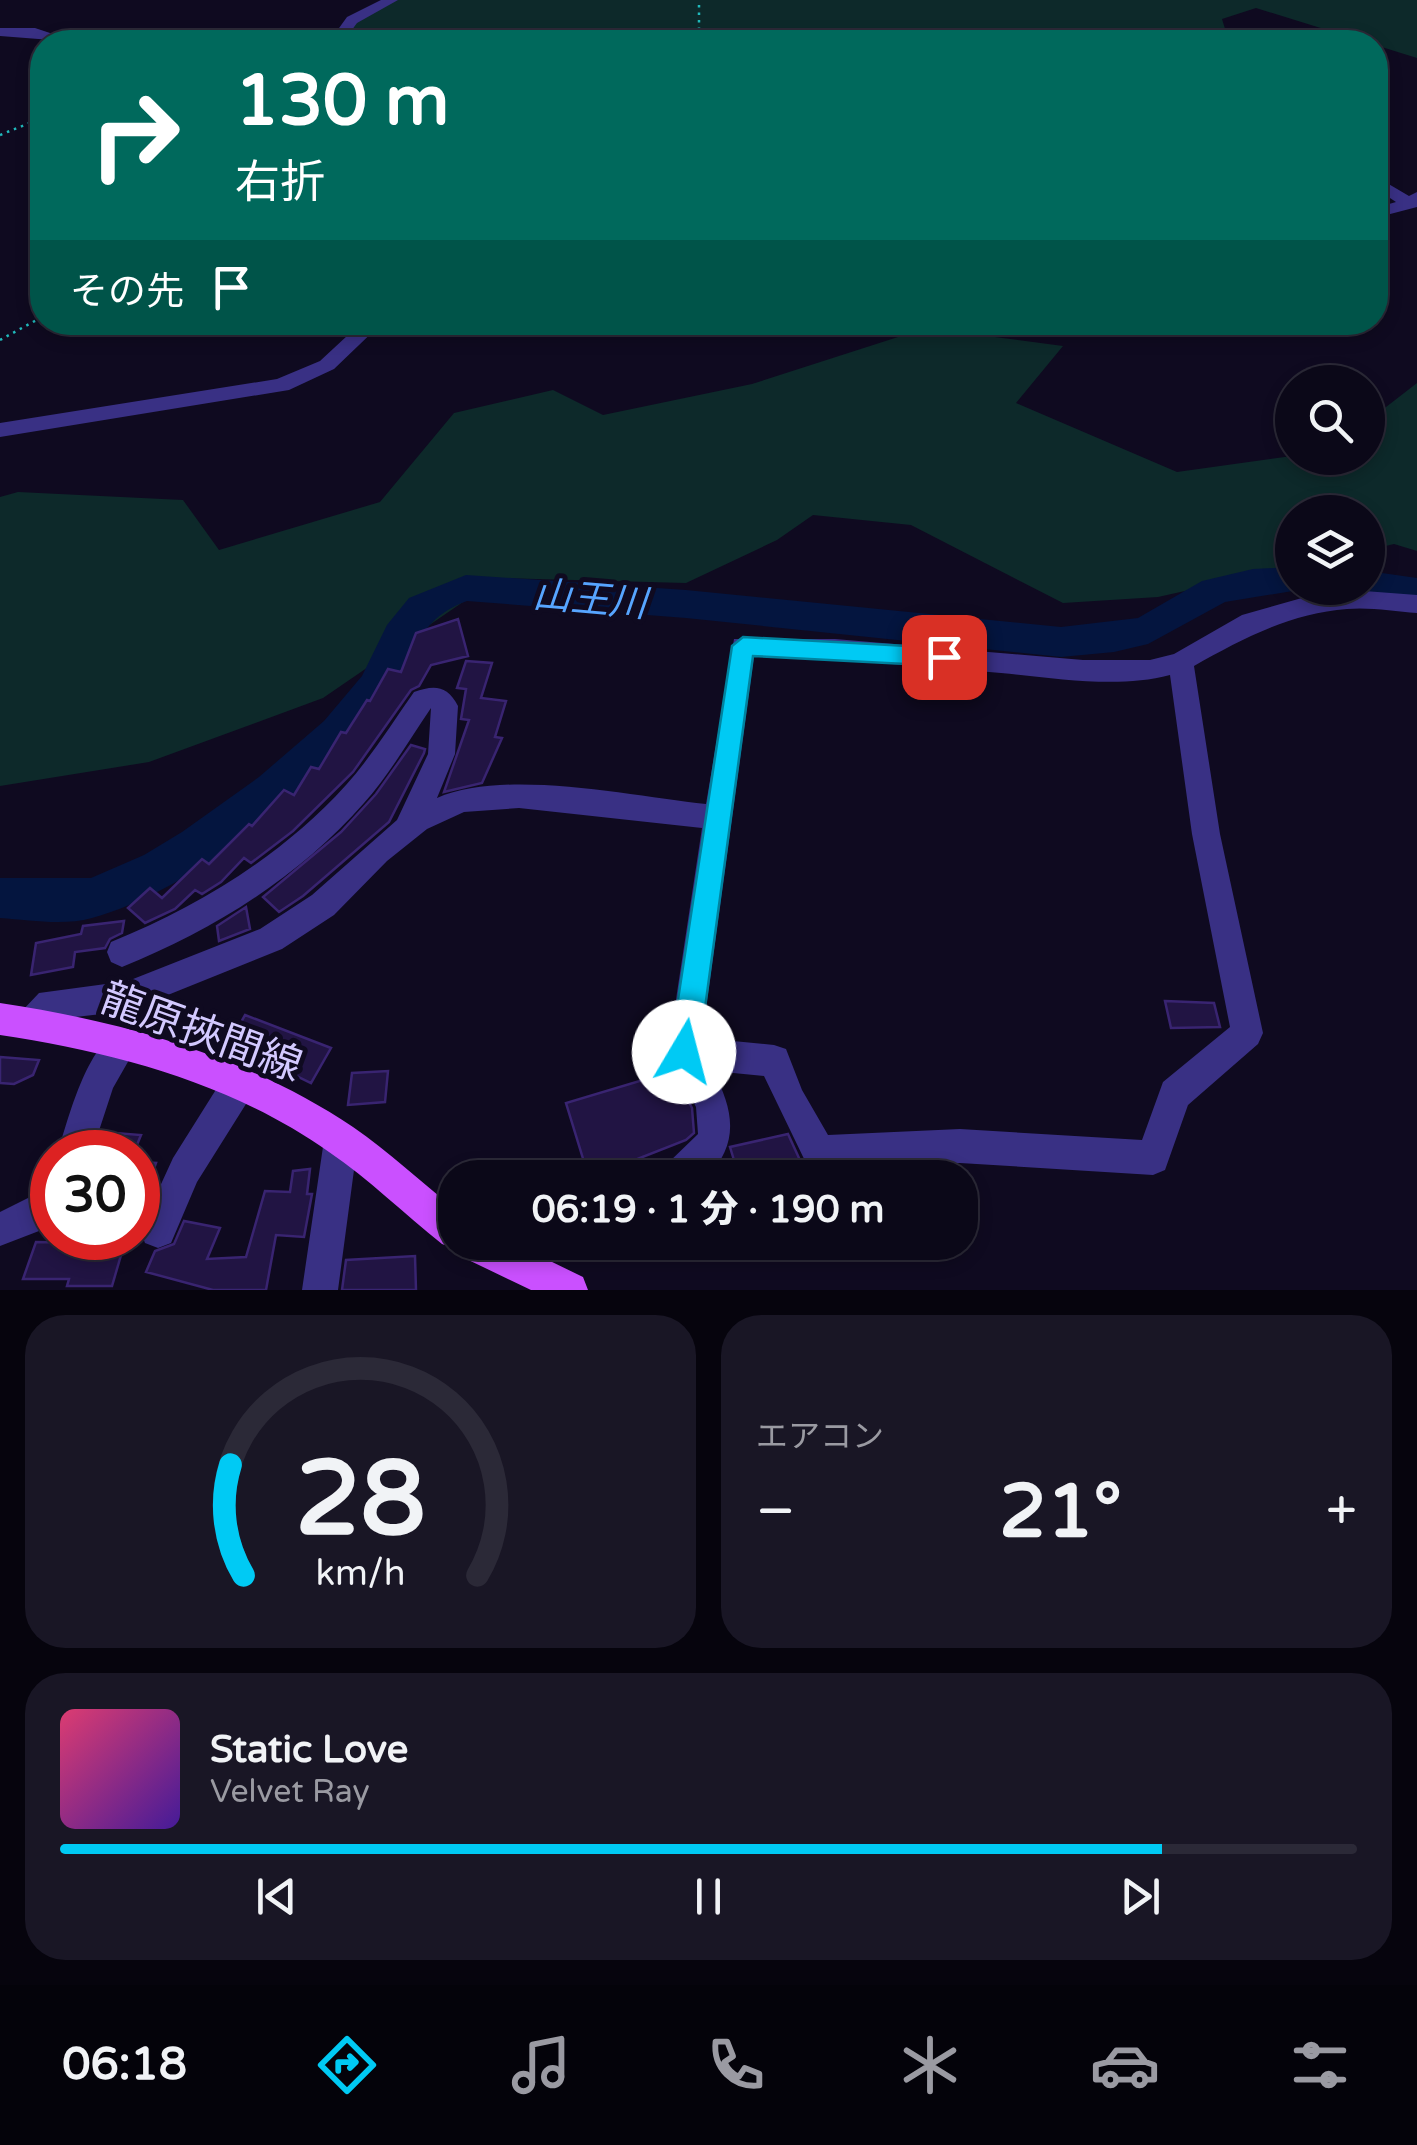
<!DOCTYPE html>
<html lang="ja">
<head>
<meta charset="utf-8">
<style>
  :root { --surface:#0b0818; --page:#191625; --text:#f1f3f6; --muted:#9a9aa2; --line:#2b2937; --accent:#00caf4 }
  body { margin:0; font-family:"Varela Round","Noto Sans JP",sans-serif; background:var(--page); color:var(--text); height:100vh; display:flex; flex-direction:column; font-size:38px; white-space:nowrap }
  * { box-sizing:border-box; margin:0 }
  p { font-size:32px; color:var(--muted) }
  .icon { flex:none; width:55px; height:55px; fill:none; stroke:currentColor; stroke-width:2; stroke-linecap:round; stroke-linejoin:round }
  .map { position:relative; height:1290px; overflow:hidden }
  .panel { display:flex; flex-direction:column; gap:25px; padding:25px; background:#06040d; flex:1 }
  .panel>* { flex:none }
  .banner { position:absolute; left:30px; top:30px; width:1358px; height:305px; border-radius:40px; box-shadow:0 5px 15px #0003,0 0 0 2px var(--line); background:#00695c; color:#fff; overflow:hidden }
  .controls { position:absolute; left:1275px; top:365px; display:grid; gap:20px }
  .controls a { display:grid; place-items:center; width:110px; height:110px; border-radius:50%; background:var(--surface); box-shadow:0 5px 15px #0003,0 0 0 2px var(--line); font-size:50px }
  .speed { position:absolute; left:30px; top:1130px; display:flex; gap:20px; font-size:50px; font-weight:700; text-align:center }
  .speed>* { display:grid; place-content:center; width:130px; height:130px; border-radius:50%; background:var(--surface); box-shadow:0 5px 15px #0003,0 0 0 2px var(--line); line-height:1 }
  .speed .limit { border:15px solid #d22; background:#fff; color:#111 }
  .pin { position:absolute; display:grid; place-items:center; width:85px; height:85px; color:#fff; margin:-42px; border-radius:20px; box-shadow:0 5px 15px #0006 }
  .me { position:absolute; width:110px; margin:-55px; rotate:8deg; stroke-linejoin:round; filter:drop-shadow(0 0 8px #0008) }
  .turn { display:flex; align-items:center; gap:35px; height:210px; padding:0 40px; font-size:45px }
  .turn .icon { width:130px; height:130px; stroke-width:2.5 }
  .turn b { display:block; font-size:70px; line-height:85px }
  .then { display:flex; align-items:center; height:95px; padding:0 40px; background:#0003; gap:20px; font-size:38px }
  .big { font-size:75px; font-weight:800; line-height:1.1 }
  .panel .card { flex:1; display:flex; flex-direction:column; justify-content:center; gap:15px; min-width:0; padding:0 35px; border-radius:40px; background:var(--page) }
  .panel .dial { align-items:center; gap:0 }
  .dial svg { height:260px; overflow:visible; fill:none; stroke:var(--line); stroke-width:7; stroke-linecap:round; text-anchor:middle }
  .dial text { fill:var(--text); stroke:none }
  .song { display:flex; align-items:center; gap:30px }
  .cover { width:120px; height:120px; border-radius:15px; background:linear-gradient(135deg,hsl(340 70% 55%),hsl(260 70% 35%)) }
  .played { height:10px; border-radius:5px; background:linear-gradient(90deg,var(--accent) 85%,var(--line) 85%) }
  .keys { display:flex; justify-content:space-around; direction:ltr }
  .heat { display:flex; justify-content:space-between; align-items:center; font-size:55px; direction:ltr }
  .panel .tiles { flex:1; display:grid; gap:25px; grid-template-columns:1fr 1fr }
  .card:last-child { grid-column:span 2 }
  .trip { position:absolute; left:438px; top:1160px; width:540px; height:100px; border-radius:40px; background:var(--surface); box-shadow:0 5px 15px #0003,0 0 0 2px var(--line); font-weight:800; line-height:100px; text-align:center }
  .tab-bar { display:flex; height:160px; justify-content:space-around; align-items:center; background:#04030a; color:var(--muted) }
  .tab-bar .icon { width:70px; height:70px }
  .tab-bar .selected { color:var(--accent) }
  .tab-bar b { font-size:45px; color:var(--text) }
  .map>svg:first-child { display:block }
  .green { fill:#0d292a }
  .lines { fill:none; stroke-linecap:round; stroke-linejoin:round }
  .river { fill:#04153f; fill-rule:evenodd }
  .building { fill:#211443; stroke:#392471; stroke-width:2.5 }
  .path { stroke:#20babc; stroke-width:2.5; stroke-dasharray:2.5 5; stroke-linecap:butt }
  .minor { fill:#393084; fill-rule:evenodd }
  .major { fill:#ca50ff; fill-rule:evenodd }
  .route { fill:#00caf4; stroke:#00839f; stroke-width:2.5 }
  .labels { text-anchor:middle; stroke-width:10; stroke-linejoin:round; paint-order:stroke }
  .water-label { font-size:38px; font-style:italic; fill:#57a5ff; stroke:#0f0a20 }
  .near-street-label { font-size:42px; fill:#d3c9ff; stroke:#0f0a20 }
</style>
</head>
<body>
<div class="map">
<svg width="1417" height="1290" viewBox="0 0 1417 1290">
  <rect width="100%" height="100%" fill="#0f0a20"/>
  <!-- green -->
  <path class="green" d="M397 0H1417V58L1256 8 1222 19 1229 42H342L356 17Z
    M926 328 1063 346 1016 403 1177 472 1292 456 1368 458V421L1417 383V551L1394 544 1368 550V512H1292V567L1158 597 1063 603 911 525 813 515 777 540 686 583 498 578 323 698 149 762 0 786V497L18 492 183 500 219 550 380 502 454 413 553 390 603 415 752 384Z"/>
  <g class="lines">
    <!-- river -->
    <path class="river" d="M1292 567V588L1305 589 1225 602 1148 644 1114 652 1061 657 686 618 467 601C408 622 411 674 376 718 317 793 185 893 92 918 63 926 30 920 0 918V878H91L144 855 182 832 259 777 324 721 362 676 387 625 409 598 466 575 686 590 1061 627 1138 618 1202 581 1253 569Z
      M1368 571 1417 578V604L1355 593 1352 588H1368Z"/>
  </g>
  <!-- building -->
  <path class="building" d="M458 619 468 656 431 665 419 686 411 690 353 772 293 831 251 863 244 858 221 882 202 894 195 890 175 909 145 923 128 908 150 888 162 898 202 859 209 864 249 824 252 826 284 790 294 795 311 767 319 769 341 732 346 733 367 700 370 701 388 669 401 672 416 633Z
    M466 661 492 663 481 698 506 701 495 737 502 738 482 783 444 792 469 720 461 719 466 689 457 688Z
    M411 745 425 749 424 753 389 822 303 896 279 912 263 897 341 832 376 794Z
    M246 907 250 929 219 941 217 926Z
    M124 921 122 933 110 939 105 948 75 952 73 967 31 975 36 943 81 934 83 926Z
    M1165 1001 1214 1003 1220 1027 1171 1028Z
    M245 1015 331 1048 311 1083 272 1064 274 1061 228 1046Z
    M0 1057 39 1060 33 1075 14 1084 0 1083Z
    M388 1071 385 1102 348 1105 352 1073Z
    M673 1071 692 1108 694 1133 686 1140 589 1178 566 1103Z
    M115 1133 141 1135 134 1152H96L102 1135Z
    M788 1134 799 1158 737 1170 730 1147Z
    M138 1162 156 1163 140 1208H138Z
    M310 1169 307 1194H312L304 1237 276 1235 266 1290H213L146 1272 155 1251 174 1244 184 1221 220 1228 207 1259 246 1257 265 1191 290 1192 293 1171Z
    M101 1238H126L112 1286H67L69 1279H23L36 1242 99 1243Z
    M415 1256 416 1290H342L346 1260Z"/>
  <g class="lines">
    <!-- path -->
    <path class="path" d="M690 42 699 30V0
      M0 135 42 118
      M0 340 42 317"/>
    <!-- minor -->
    <path class="minor" d="M381 0H398L357 23 343 42H329L347 17Z
      M0 28H35L77 42 0 36Z
      M1375 176 1409 196 1417 192V207L1375 218V208L1396 202 1375 188Z
      M362 322H383L334 369 289 390 0 437V423L277 379 320 361Z
      M1351 590 1417 595V613C1394 611 1369 607 1347 609 1291 613 1242 639 1194 666L1220 834 1263 1033 1258 1044 1188 1105 1165 1170 1153 1175 960 1163 819 1170 807 1165 764 1076 713 1071C734 1110 740 1144 706 1178H660L665 1166 698 1134 696 1107 668 1052 702 828 519 808 464 812 427 829 387 861 334 915 282 949 128 1011 58 1019 43 1034 32 1039 21 1034 16 1023 21 1012 39 993 128 981 260 929 312 895 397 820 428 754 431 708C409 740 390 774 364 803 299 877 212 931 122 967L111 962 107 952 111 942C198 907 283 855 346 785 372 756 392 723 414 692 434 685 447 685 458 706L455 754 437 798C504 768 632 796 706 804L734 639H835L1083 660H1150L1174 654 1242 615 1316 594ZM754 656C837 659 919 666 1001 673 1056 678 1117 689 1170 675L1192 834 1230 1027 1163 1082 1142 1140 960 1129 828 1135 802 1090 786 1049 774 1045 702 1038Z
      M121 1030 132 1035 137 1046 113 1088 92 1152H58C68 1119 87 1044 121 1030Z
      M239 1068 251 1072 255 1084 251 1096 197 1182 171 1243 158 1248 145 1243 140 1230 173 1158 227 1072Z
      M341 1123 353 1128 358 1140 338 1290H302L324 1140 329 1128Z
      M52 1186V1226L0 1246V1212Z"/>
    <!-- major -->
    <path class="major" d="M0 1003C122 1021 249 1057 353 1127 389 1152 421 1182 455 1209V1242H511L583 1277 588 1290H531L458 1255 456 1249 442 1244C404 1214 369 1179 329 1152 233 1084 115 1052 0 1035Z"/>
  </g>
  <!-- route -->
  <path class="route" d="M743 637 944 648 955 657 944 666 753 656 699 1052 695 1062 684 1066 674 1062 670 1052 732 646Z"/>
  <g class="labels">
    <!-- water labels -->
    <g class="water-label">
      <text transform="translate(590 599) rotate(5)" y="13">山王川</text>
    </g>
    <!-- near-street labels -->
    <g class="near-street-label">
      <text transform="translate(202 1031) rotate(20)" y="15">龍原挾間線</text>
    </g>
  </g>
</svg>
<div class="controls">
<a><svg class="icon" aria-label="search" viewBox="0 0 24 24"><circle cx="10" cy="10" r="6"/><path d="M15 15l6 6"/></svg></a>
<a><svg class="icon" aria-label="layers" viewBox="0 0 24 24"><path d="M12 4l9 5-9 5-9-5zM3 14l9 5 9-5"/></svg></a>
</div>
<div class="speed"><div class="limit">30</div></div>
<div class="pin" style="left:944px;top:657px;background:#d93025"><svg class="icon" aria-label="arrive" viewBox="0 0 24 24"><path d="M6 21V4h12l-3 4 3 4H6"/></svg></div>
<svg class="me" style="left:684px;top:1052px" viewBox="-20 -20 40 40"><circle r="19" fill="#fff"/><path d="M0-13L10 11 0 6-10 11z" fill="#00caf4"/></svg>
<div class="trip">06:19 · 1 分 · 190 m</div>
<div class="banner">
<div class="turn"><svg class="icon" aria-label="right" viewBox="0 0 24 24"><path d="M7 20v-9h11M14 6l5 5-5 5"/></svg><div><b>130 m</b>右折</div></div>
<div class="then">その先<svg class="icon" aria-label="arrive" viewBox="0 0 24 24"><path d="M6 21V4h12l-3 4 3 4H6"/></svg></div>
</div>
</div>
<section class="panel">
<div class="tiles">
<div class="card dial"><svg viewBox="0 0 100 80">
<path d="M14 69A42 42 0 1 1 86 69"/>
<path d="M14 69A42 42 0 0 1 10 35" stroke="#00caf4"/>
<text x="50" y="56" font-size="32" font-weight="700">28</text>
<text x="50" y="72" font-size="11">km/h</text>
</svg></div>
<div class="card"><p>エアコン</p>
<div class="heat"><a>−</a><b class="big">21°</b><a>+</a></div>
</div>
<div class="card">
<div class="song"><i class="cover"></i><div><b>Static Love</b><p>Velvet Ray</p></div></div>
<div class="played"></div>
<div class="keys"><svg class="icon" aria-label="previous" viewBox="0 0 24 24"><path d="M18 5L8 12l10 7zM5 5v14"/></svg><svg class="icon" aria-label="pause" viewBox="0 0 24 24"><path d="M8 5v14M16 5v14"/></svg><svg class="icon" aria-label="next" viewBox="0 0 24 24"><path d="M6 5l10 7-10 7zM19 5v14"/></svg></div>
</div>
</div>
</section>
<nav class="tab-bar">
<b>06:18</b>
<svg class="icon selected" aria-label="directions" viewBox="0 0 24 24"><path d="M12 3l9 9-9 9-9-9zM9 14v-3h6M13 9l2 2-2 2"/></svg>
<svg class="icon" aria-label="music" viewBox="0 0 24 24"><path d="M9 18V5l10-2v13"/><circle cx="6" cy="18" r="3"/><circle cx="16" cy="16" r="3"/></svg>
<svg class="icon" aria-label="phone" viewBox="0 0 24 24"><path d="M5 4h4l2 5-3 2q2 4 5 5l2-3 5 2v4C11 20 4 13 5 4z"/></svg>
<svg class="icon" aria-label="climate" viewBox="0 0 24 24"><path d="M12 3v18M4 7l16 10M4 17L20 7"/></svg>
<svg class="icon" aria-label="car" viewBox="0 0 24 24"><path d="M5 17H2v-5l4-1 3-4h7l3 4 3 1v5h-3M9 17h6M6 11h13"/><circle cx="7" cy="17" r="2"/><circle cx="17" cy="17" r="2"/></svg>
<svg class="icon" aria-label="filters" viewBox="0 0 24 24"><path d="M4 7h16M4 17h16"/><circle cx="9" cy="7" r="2"/><circle cx="15" cy="17" r="2"/></svg>
</nav>
</body>
</html>
